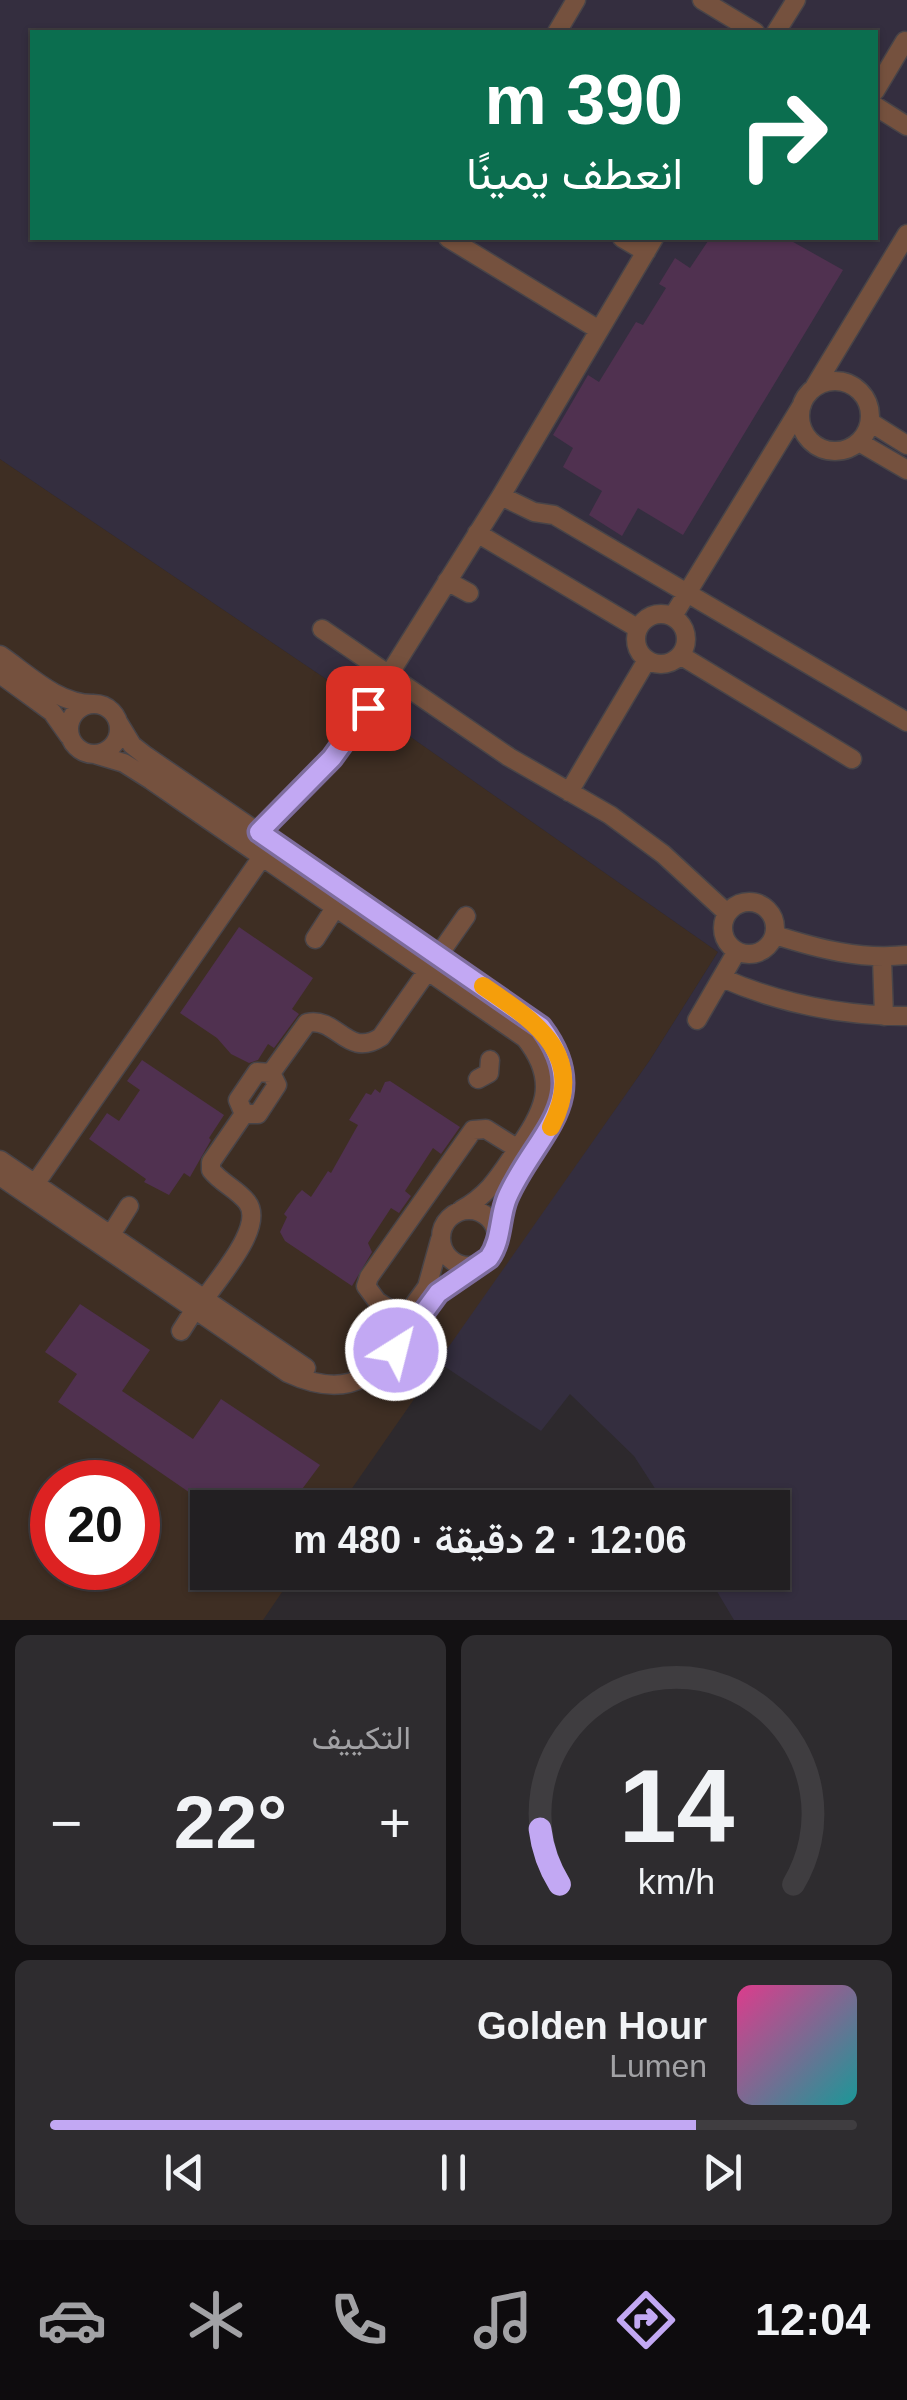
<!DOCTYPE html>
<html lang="ar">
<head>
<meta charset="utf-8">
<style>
  :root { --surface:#221f22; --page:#2e2c2f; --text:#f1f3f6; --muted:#a2a2a5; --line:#3f3d40; --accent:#c2a8f3 }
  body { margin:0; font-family:Helvetica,Vazirmatn,sans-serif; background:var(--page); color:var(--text); direction:rtl; height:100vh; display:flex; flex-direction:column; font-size:38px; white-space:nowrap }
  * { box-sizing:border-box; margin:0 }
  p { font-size:32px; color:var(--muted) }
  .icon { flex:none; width:55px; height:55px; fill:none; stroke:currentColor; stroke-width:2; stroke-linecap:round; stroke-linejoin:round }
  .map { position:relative; height:1620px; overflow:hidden; direction:ltr }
  .details { display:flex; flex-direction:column; gap:15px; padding:15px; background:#131113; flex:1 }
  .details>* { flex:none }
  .banner { position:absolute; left:30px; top:30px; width:848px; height:210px; border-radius:0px; box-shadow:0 2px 8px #0004,0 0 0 2px var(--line); direction:rtl; background:#0b6e4f; color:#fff; overflow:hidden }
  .speed { position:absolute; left:30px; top:1460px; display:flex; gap:20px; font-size:50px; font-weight:700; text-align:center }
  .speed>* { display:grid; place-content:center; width:130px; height:130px; border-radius:50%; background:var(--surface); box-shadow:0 2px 8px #0004,0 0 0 2px var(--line); line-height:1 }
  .speed .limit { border:15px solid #d22; background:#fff; color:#111 }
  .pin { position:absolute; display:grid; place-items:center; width:85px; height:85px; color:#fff; margin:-42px; border-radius:20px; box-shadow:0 5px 15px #0006 }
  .me { position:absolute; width:110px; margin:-55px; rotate:36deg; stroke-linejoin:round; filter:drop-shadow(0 0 8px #0008) }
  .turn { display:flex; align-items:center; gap:35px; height:210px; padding:0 30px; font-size:45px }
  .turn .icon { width:130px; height:130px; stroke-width:2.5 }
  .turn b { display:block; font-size:70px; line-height:85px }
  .big { font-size:75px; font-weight:600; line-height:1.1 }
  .details .widget { flex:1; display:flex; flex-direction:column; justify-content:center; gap:15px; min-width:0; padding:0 35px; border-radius:15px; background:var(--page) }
  .details .dial { align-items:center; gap:0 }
  .dial svg { height:260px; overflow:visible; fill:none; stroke:var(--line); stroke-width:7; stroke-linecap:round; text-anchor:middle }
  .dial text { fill:var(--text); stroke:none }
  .song { display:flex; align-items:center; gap:30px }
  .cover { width:120px; height:120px; border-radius:15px; background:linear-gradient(135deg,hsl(330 70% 55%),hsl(180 70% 35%)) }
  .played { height:10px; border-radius:5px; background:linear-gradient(90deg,var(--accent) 80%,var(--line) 80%) }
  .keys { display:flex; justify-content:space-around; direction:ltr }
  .heat { display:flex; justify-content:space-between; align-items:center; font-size:55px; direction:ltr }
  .details .tiles { flex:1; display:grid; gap:15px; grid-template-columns:1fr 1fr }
  .widget:last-child { grid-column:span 2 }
  .trip { position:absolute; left:190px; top:1490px; width:600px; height:100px; border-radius:0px; background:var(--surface); box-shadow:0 2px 8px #0004,0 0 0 2px var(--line); font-weight:600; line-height:100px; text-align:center; direction:rtl }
  .tabs { display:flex; height:160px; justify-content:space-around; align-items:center; background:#0e0c0e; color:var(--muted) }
  .tabs .icon { width:70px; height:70px }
  .tabs .active { color:var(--accent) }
  .tabs b { font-size:45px; color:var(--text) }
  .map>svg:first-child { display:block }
  .commercial { fill:#3e2e23; fill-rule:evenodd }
  .education { fill:#342e3f; fill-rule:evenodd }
  .building { fill:#503150 }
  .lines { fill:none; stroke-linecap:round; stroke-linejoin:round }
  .minor-casing { stroke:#484448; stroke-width:21 }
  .minor { stroke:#75513e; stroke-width:18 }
  .route-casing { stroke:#7e6d9e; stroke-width:25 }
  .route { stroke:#c2a8f3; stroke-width:18 }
  .slow { stroke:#f59e0b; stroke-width:18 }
</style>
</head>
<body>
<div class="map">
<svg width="907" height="1620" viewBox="0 0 907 1620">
  <rect width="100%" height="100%" fill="#2d292d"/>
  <!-- commercial -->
  <path class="commercial" d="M0 459 375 712 718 952 650 1060 339 1507 208 1508V1572L295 1573 263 1620H0ZM52 1482H138V1568H52Z"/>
  <!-- education -->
  <path class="education" d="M0 0H907V1620H734L706 1573 772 1572V1508L667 1507 634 1456 570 1394 541 1431 438 1362 650 1060 718 952 375 712 0 459ZM32 32H875V238H32Z"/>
  <!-- building -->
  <path class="building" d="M710 238H786L843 270 683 535 638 508 622 536 589 515 602 491 563 467 573 448 553 435 588 375 599 382 636 322 643 325 666 288 659 284 675 258 690 268Z
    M239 927 313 978 292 1009 299 1014 274 1048 268 1044 258 1060 249 1063 231 1054 217 1038 180 1013Z
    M142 1060 224 1115 209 1138 211 1140 190 1177 184 1173 169 1195 144 1182 146 1179 89 1139 107 1113 119 1121 140 1090 127 1081Z
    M390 1081 460 1127 441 1154 433 1148 405 1191 411 1196 399 1213 391 1208 368 1243 372 1252 352 1286 285 1241 280 1232 287 1217 284 1214 297 1195 302 1190 311 1197 328 1171 331 1173 358 1125 349 1120 366 1093 371 1095 375 1089 380 1093 385 1082Z
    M80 1304 150 1350 122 1391 193 1439 221 1399 320 1465 291 1504 282 1501 278 1508H212L58 1402 77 1374 45 1352Z"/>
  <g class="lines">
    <!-- minor casing -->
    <g class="minor-casing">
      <path id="minor" d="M702 0 755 32
        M557 32 576 0
        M776 32 796 0
        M875 91 905 41
        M875 106 907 126
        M448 238 599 330
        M622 238 646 252
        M800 416a35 35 0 1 1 70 0a35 35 0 1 1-70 0Z
        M815 386 907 234
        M870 422 907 445
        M859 442 907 470
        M501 496 534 512 554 515 907 722
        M477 533 637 628
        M447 581 469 593
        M636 639a25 25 0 1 1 50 0a25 25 0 1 1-50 0Z
        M673 616 802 405
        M322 629 509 757 610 815 663 854 727 913
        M0 655C28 674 57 704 93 704
        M680 655 852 759
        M0 674 52 712 69 736
        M69 729a25 25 0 1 1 50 0a25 25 0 1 1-50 0Z
        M118 722 132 745 146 756 526 1015C608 1083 536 1131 507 1197 501 1211 500 1227 497 1242
        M94 754 124 763 151 780 525 1038C561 1083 543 1112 515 1153 498 1178 488 1195 461 1210
        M569 792 647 660
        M259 832 332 758 363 716 501 496 654 238
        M723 928a26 26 0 1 1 52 0a26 26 0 1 1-52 0Z
        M775 935C819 949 860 960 907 955
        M315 939 335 908
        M882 958 884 1016
        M722 978C781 1004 843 1016 907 1016
        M697 1020 737 951
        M271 1073 307 1023C337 1016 347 1059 381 1037L466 916
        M478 1079 489 1073 490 1060
        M244 1114 238 1100 257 1072 271 1073
        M244 1114H258L277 1085 271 1073
        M0 1160 306 1368
        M0 1176 288 1373C372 1412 392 1347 437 1295 449 1280 466 1272 482 1263
        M35 1184 262 857
        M441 1238a28 28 0 1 1 56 0a28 28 0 1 1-56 0Z
        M110 1236 129 1206
        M204 1300C218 1278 266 1226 247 1202 237 1189 221 1183 211 1170V1162L244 1114
        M414 1325 377 1301 366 1286 369 1277 473 1130 486 1129 518 1149
        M181 1331 195 1309
        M364 1365 374 1360 427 1287 440 1240"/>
    </g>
    <!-- minor -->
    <use href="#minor" class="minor"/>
  </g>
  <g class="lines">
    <!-- route casing -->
    <g class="route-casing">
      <path id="route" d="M368 708 332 758 259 832 541 1027C596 1100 534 1135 507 1198 499 1217 502 1240 489 1258L438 1293 396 1350"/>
    </g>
    <!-- route -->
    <use href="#route" class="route"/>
    <!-- slow -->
    <path class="slow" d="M483 986C536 1022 588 1055 551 1127"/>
  </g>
</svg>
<div class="speed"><div class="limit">20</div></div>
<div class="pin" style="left:368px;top:708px;background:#d93025"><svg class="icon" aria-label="arrive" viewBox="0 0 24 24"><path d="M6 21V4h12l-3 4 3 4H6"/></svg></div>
<svg class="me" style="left:396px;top:1350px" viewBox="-20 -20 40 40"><circle r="17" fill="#c2a8f3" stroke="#fff" stroke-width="3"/><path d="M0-11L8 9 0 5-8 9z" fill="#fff"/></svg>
<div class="trip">12:06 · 2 دقيقة · 480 m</div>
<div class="banner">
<div class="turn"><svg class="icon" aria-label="right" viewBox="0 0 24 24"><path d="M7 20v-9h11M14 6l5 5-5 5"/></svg><div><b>390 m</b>انعطف يمينًا</div></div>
</div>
</div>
<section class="details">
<div class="tiles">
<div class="widget dial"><svg viewBox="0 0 100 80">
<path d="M14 69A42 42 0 1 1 86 69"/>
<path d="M14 69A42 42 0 0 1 8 52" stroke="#c2a8f3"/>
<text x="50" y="56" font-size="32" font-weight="700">14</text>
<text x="50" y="72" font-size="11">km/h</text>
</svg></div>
<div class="widget"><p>التكييف</p>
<div class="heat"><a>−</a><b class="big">22°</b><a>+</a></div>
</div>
<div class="widget">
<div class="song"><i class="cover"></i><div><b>Golden Hour</b><p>Lumen</p></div></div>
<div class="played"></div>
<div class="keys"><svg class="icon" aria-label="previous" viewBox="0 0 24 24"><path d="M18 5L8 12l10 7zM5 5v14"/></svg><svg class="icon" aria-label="pause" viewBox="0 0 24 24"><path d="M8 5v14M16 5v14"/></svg><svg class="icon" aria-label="next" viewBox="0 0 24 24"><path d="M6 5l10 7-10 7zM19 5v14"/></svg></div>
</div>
</div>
</section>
<nav class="tabs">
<b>12:04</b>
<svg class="icon active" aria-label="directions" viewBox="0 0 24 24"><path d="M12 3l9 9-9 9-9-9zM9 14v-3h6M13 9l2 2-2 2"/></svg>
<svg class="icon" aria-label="music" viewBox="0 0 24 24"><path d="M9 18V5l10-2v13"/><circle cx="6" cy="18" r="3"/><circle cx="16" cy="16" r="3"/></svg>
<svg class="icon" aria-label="phone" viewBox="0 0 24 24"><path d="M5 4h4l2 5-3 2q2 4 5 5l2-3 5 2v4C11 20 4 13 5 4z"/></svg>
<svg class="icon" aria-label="climate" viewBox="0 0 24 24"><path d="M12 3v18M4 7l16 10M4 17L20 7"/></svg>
<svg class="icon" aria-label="car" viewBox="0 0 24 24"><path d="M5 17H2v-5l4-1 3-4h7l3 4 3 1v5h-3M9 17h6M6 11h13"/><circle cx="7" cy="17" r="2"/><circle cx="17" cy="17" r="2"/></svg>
</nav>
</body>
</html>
